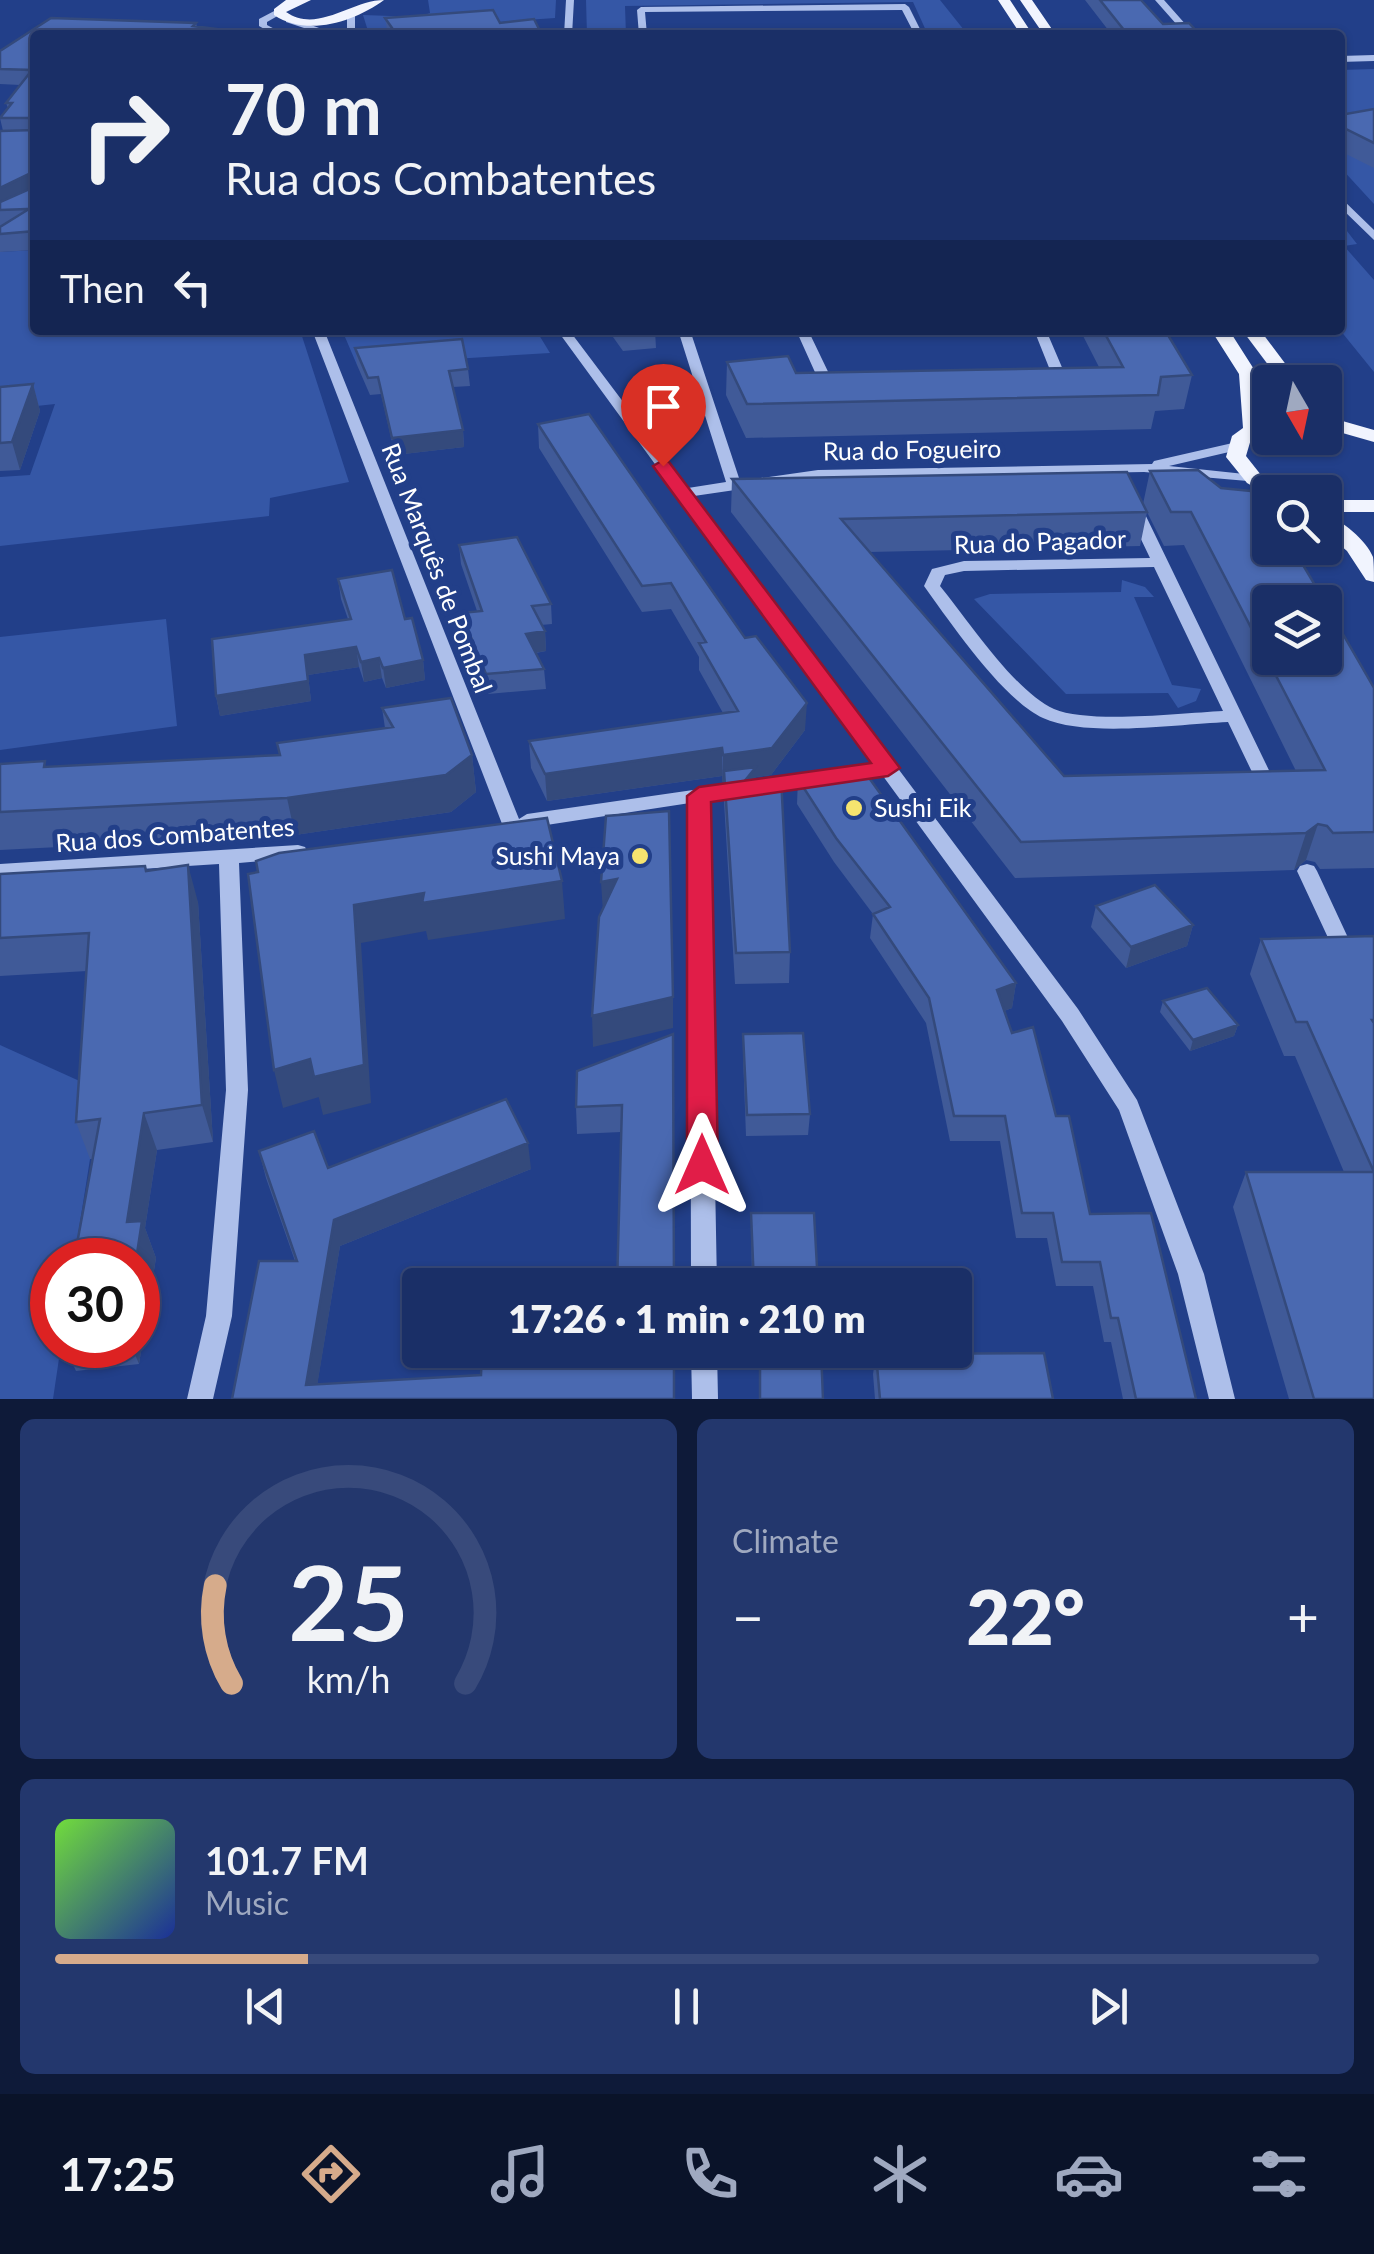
<!DOCTYPE html>
<html lang="en">
<head>
<meta charset="utf-8">
<style>
  :root { --surface:#1a2f67; --page:#23376d; --text:#f1f3f6; --muted:#9fa9c0; --line:#384a7b; --accent:#d6ab8b }
  body { margin:0; font-family:Lato,sans-serif; background:var(--page); color:var(--text); height:100vh; display:flex; flex-direction:column; font-size:38px; white-space:nowrap }
  * { box-sizing:border-box; margin:0 }
  p { font-size:32px; color:var(--muted) }
  .icon { flex:none; width:55px; height:55px; fill:none; stroke:currentColor; stroke-width:2; stroke-linecap:round; stroke-linejoin:round }
  .map { position:relative; height:1399px; overflow:hidden }
  .side { display:flex; flex-direction:column; gap:20px; padding:20px; background:#0e1a39; flex:1 }
  .side>* { flex:none }
  .top-card { position:absolute; left:30px; top:30px; width:1315px; height:305px; border-radius:10px; box-shadow:0 2px 8px #0004,0 0 0 2px var(--line); background:#1a2f67; color:var(--text); overflow:hidden }
  .needle { width:65px; rotate:171deg }
  .controls { position:absolute; left:1252px; top:365px; display:grid; gap:20px }
  .controls a { display:grid; place-items:center; width:90px; height:90px; border-radius:10px; background:var(--surface); box-shadow:0 2px 8px #0004,0 0 0 2px var(--line); font-size:50px }
  .speed { position:absolute; left:30px; top:1238px; display:flex; gap:20px; font-size:50px; font-weight:700; text-align:center }
  .speed>* { display:grid; place-content:center; width:130px; height:130px; border-radius:50%; background:var(--surface); box-shadow:0 2px 8px #0004,0 0 0 2px var(--line); line-height:1 }
  .speed .limit { border:15px solid #d22; background:#fff; color:#111 }
  .pin { position:absolute; display:grid; place-items:center; width:85px; height:85px; color:#fff; margin:-102px -42px; border-radius:50% 50% 50% 0; rotate:-45deg; box-shadow:0 0 10px #0007 }
  .pin .icon { rotate:45deg }
  .me { position:absolute; width:110px; margin:-55px; rotate:0deg; stroke-linejoin:round; filter:drop-shadow(0 0 8px #0008) }
  .turn { display:flex; align-items:center; gap:35px; height:210px; padding:0 30px; font-size:45px }
  .turn .icon { width:130px; height:130px; stroke-width:2.5 }
  .turn b { display:block; font-size:70px; line-height:85px }
  .then { display:flex; align-items:center; height:95px; padding:0 30px; background:#0003; gap:20px; font-size:38px }
  .big { font-size:75px; font-weight:800; line-height:1.1 }
  .side .tile { flex:1; display:flex; flex-direction:column; justify-content:center; gap:15px; min-width:0; padding:0 35px; border-radius:15px; background:var(--page) }
  .side .dial { align-items:center; gap:0 }
  .dial svg { height:260px; overflow:visible; fill:none; stroke:var(--line); stroke-width:7; stroke-linecap:round; text-anchor:middle }
  .dial text { fill:var(--text); stroke:none }
  .song { display:flex; align-items:center; gap:30px }
  .cover { width:120px; height:120px; border-radius:15px; background:linear-gradient(135deg,hsl(100 70% 55%),hsl(230 70% 35%)) }
  .played { height:10px; border-radius:5px; background:linear-gradient(90deg,var(--accent) 20%,var(--line) 20%) }
  .keys { display:flex; justify-content:space-around; direction:ltr }
  .heat { display:flex; justify-content:space-between; align-items:center; font-size:55px; direction:ltr }
  .side .tiles { flex:1; display:grid; gap:20px; grid-template-columns:1fr 1fr }
  .tile:last-child { grid-column:span 2 }
  .trip { position:absolute; left:402px; top:1268px; width:570px; height:100px; border-radius:10px; background:var(--surface); box-shadow:0 2px 8px #0004,0 0 0 2px var(--line); font-weight:800; line-height:100px; text-align:center }
  .tabs { display:flex; height:160px; justify-content:space-around; align-items:center; background:#0a1329; color:var(--muted) }
  .tabs .icon { width:70px; height:70px }
  .tabs .on { color:var(--accent) }
  .tabs b { font-size:45px; color:var(--text) }
  .map>svg:first-child { display:block }
  .green { fill:#3557a6 }
  .lines { fill:none; stroke-linecap:round; stroke-linejoin:round }
  .minor { fill:#adbfea; fill-rule:evenodd }
  .major { fill:#f1f4fe; fill-rule:evenodd }
  .wall { fill:#405a98 }
  .shaded-wall { fill:#344a7c }
  .building { fill:#4a69b1; stroke:#344a7c; stroke-width:2.5 }
  .route { fill:#e11d48; stroke:#92132f; stroke-width:2.5 }
  .poi-dot { fill:#f6e46f; stroke:#223f89; stroke-width:4 }
  .labels { text-anchor:middle; stroke-width:10; stroke-linejoin:round; paint-order:stroke }
  .street-label { font-size:25px; fill:#fff; stroke:#223f89 }
  .poi-label { font-size:25px; fill:#fff; stroke:#223f89; text-anchor:start }
</style>
</head>
<body>
<div class="map">
<svg width="1374" height="1399" viewBox="0 0 1374 1399">
  <rect width="100%" height="100%" fill="#223f89"/>
  <!-- green -->
  <path class="green" d="M428 0H556L555 18 368 31 363 15 419 17 430 13Z
    M586 0H940L968 35H928L913 2 625 6 626 35H587Z
    M1374 69V204L1340 167V70Z
    M1340 222 1357 244 1344 246 1374 280V372L1340 330Z
    M35 250V330H119L118 335 168 330H300L349 482 270 498 269 516 0 546V477L30 475 55 404 0 410V252Z
    M342 330H536L550 353 357 365Z
    M1122 580 1145 587 1154 597H1134L1172 685 1201 689 1196 701 1178 708 1168 693 1066 694 974 599 990 594 1121 592Z
    M166 619 177 726 0 750V637Z
    M0 1045 95 1088 90 1159 74 1260H52V1345H61L53 1399H0Z"/>
  <g class="lines">
    <!-- minor -->
    <path class="minor" d="M566 0H574L572 35H564Z
      M1155 0H1164L1195 35H1186Z
      M905 4 909 7 923 35H915L902 10 645 12 647 35H639L637 10 641 7Z
      M278 9 281 14 267 22V25L286 35H275L259 26V19Z
      M351 10 355 13V35H347V13Z
      M286 18H292L338 35H325L286 22Z
      M1374 55V61L1340 62V56Z
      M1340 197 1374 230V240L1340 207Z
      M312 330H324L519 819 527 814 818 772 827 778 818 784 708 801 717 1285H691L690 803 527 828 520 825 511 831 504 829Z
      M557 330H569L688 488 726 482 678 330H690L740 481 818 470 1152 464 1154 461 1237 442 1244 446 1242 449 1169 466 1254 475 1261 479 1259 482 1144 472 818 478 694 496 1078 1009 1137 1100 1204 1274 1235 1399H1209L1178 1274 1119 1110 1062 1021Z
      M796 330H808L833 382 840 383V389L823 390Z
      M1034 330H1046L1067 379 1065 382 1051 383 1044 379 1052 375Z
      M1135 505 1143 510 1280 793 1278 797H1264L1228 722C1179 724 1086 738 1043 718 1003 700 950 622 924 586L932 569 964 561 1150 558 1127 510ZM1154 567 1223 711C1183 713 1088 724 1054 709 1015 692 968 620 940 586L945 575 964 571Z
      M298 845 305 847 308 852 305 857 239 863 248 1090 232 1316 213 1399H187L206 1316 226 1090 219 864 0 878V864Z
      M1307 864 1314 866 1317 871 1357 957 1354 963 1347 965 1340 963 1337 957 1297 871 1300 866Z
      M691 1350H717L718 1399H692Z"/>
    <!-- major -->
    <path class="major" d="M286 0H311L286 12C318 34 351 0 384 0 354 22 307 37 274 15V9Z
      M998 0H1010L1033 35H1021Z
      M1020 0H1032L1056 35H1044Z
      M1211 330H1229L1257 374 1262 419 1270 417V430L1251 439 1246 456 1261 475 1288 492H1270V496L1247 483 1226 457 1232 436 1243 428 1239 374Z
      M1242 330H1260L1299 382H1281Z
      M1325 416 1374 430V442L1325 428Z
      M1325 500H1374V512H1325Z
      M1325 515C1341 519 1367 541 1373 557 1374 564 1374 575 1374 582L1366 580 1347 551 1325 532Z"/>
  </g>
  <!-- wall -->
  <path class="wall" d="M1085 0H1141L1163 24 1200 35H1112Z
    M51 18 196 23 197 27 240 32V35H35V250L0 252V131H3L0 118 8 108 6 103 20 85 0 84V51Z
    M385 18 500 23 542 35H388Z
    M1374 109V168L1340 151V115Z
    M608 330H655L656 348 623 351Z
    M1080 330H1165L1192 375 1184 409 1155 411 1151 429 746 438 726 395 727 362 796 373 1099 367Z
    M355 348 468 369 470 386 453 387 463 430 464 447 395 455 381 394 370 395 357 365Z
    M33 384 40 411 20 470 0 471V387Z
    M538 424 805 730 771 775 756 777 790 952 789 983 735 984 724 802V782H722V776L547 801 531 768 529 741 723 713 699 670V657L671 609 642 612 539 448Z
    M1150 471 1374 688V868L1320 869 1315 862 1306 860 1294 870 1015 878 731 512 732 479 1147 512 1140 546 869 552 1064 776 1296 771 1184 545 1164 546 1143 504Z
    M459 545 551 604 552 624 541 625 545 631 546 651 536 653 544 669 546 689 488 694 463 633 461 613 477 611 461 564Z
    M338 579 405 619 423 660 425 680 386 688 382 678 364 682 359 667 308 675 311 701 220 716 216 696 348 619 341 599Z
    M382 708 472 755 476 792 451 812 295 835 0 850V764L47 767 279 755 385 728Z
    M798 779 1016 983 1012 1008 1004 1011 1012 1033 1056 1116 1090 1214 1196 1399H1123L1111 1342H1104L1093 1286H1056L1047 1238H1016L1000 1141H950L926 1023 870 938 873 914 834 862 797 804Z
    M147 871 198 902 213 1142 157 1150 145 1228 156 1258 139 1364 76 1371 64 1345H138L93 1159H90L76 1122 87 971 0 976V874Z
    M1096 906 1193 925 1187 946 1126 968 1091 927Z
    M1374 936V1399H1289L1233 1207 1246 1172H1344L1295 1056H1284L1250 974 1261 939Z
    M1163 1001 1238 1025 1234 1036 1190 1051 1160 1012Z
    M673 1034 621 1132 577 1134 576 1107Z
    M743 1034 810 1114 808 1135 746 1136 743 1055Z
    M259 1151 328 1168 531 1169 340 1246 317 1385 674 1399H232L295 1261 266 1178Z
    M751 1213 818 1285H752Z
    M876 1354 1053 1399H875L873 1374Z"/>
  <!-- shaded-wall -->
  <path class="shaded-wall" d="M31 173 35 187 0 208V188Z
    M33 384 40 411 20 470 12 442Z
    M463 430 464 447 395 455 392 438Z
    M545 631 546 651 527 654 526 634Z
    M356 647 359 667 308 675 311 701 220 716 216 696 305 655Z
    M379 658 382 678 364 682 361 662Z
    M423 660 425 680 386 688 383 668Z
    M807 703 805 730 771 775 756 777 755 797 724 771V782H722L723 755Z
    M722 748V776L547 801 545 774Z
    M472 755 476 792 451 812 295 835 287 798Z
    M1318 824 1306 860 1294 870 1306 833Z
    M188 865 198 902 213 1142 202 1105Z
    M617 879 603 913 601 882Z
    M562 881 565 919 428 940 426 931 361 943 371 1103 323 1115 314 1077 354 905 424 893Z
    M1193 925 1187 946 1126 968 1131 947Z
    M1016 983 1012 1008 993 1015 997 990Z
    M673 997V1028L593 1047 592 1016Z
    M1238 1025 1234 1036 1190 1051 1193 1040Z
    M310 1059 319 1097 283 1108 274 1070Z
    M144 1113 157 1150 145 1228 156 1258 139 1364 131 1345H138V1260H136L127 1222Z
    M528 1143 531 1169 340 1246 315 1399 306 1385 334 1220Z"/>
  <!-- building -->
  <path class="building" d="M1100 0H1141L1163 24 1189 23 1200 35H1128Z
    M493 10 500 23 534 19 542 35H397L385 18Z
    M51 18 196 23 193 26 240 32 235 35H35V231L0 234V227L29 209 0 210V202L32 188 31 173 0 188V131L34 130 31 118H0L12 103H6L32 70 0 69V51Z
    M1374 109V143L1340 126V115Z
    M621 330H655L623 333Z
    M1103 330H1165L1192 375 1161 377 1158 395 747 404 727 362 788 356 796 373 1123 367Z
    M462 339 468 369 449 371 463 430 392 438 378 377 368 378 355 348Z
    M33 384 12 442 0 443V387Z
    M589 414 745 638 756 636 807 703 772 748 723 755 722 748 545 774 529 741 738 711 699 643 706 642 671 583 642 586 538 424Z
    M1198 470 1221 488 1261 492 1270 508V548H1293L1325 602H1270V658H1325V603L1374 688V832L1333 833 1327 826 1318 824 1306 833 1021 842 732 479 1127 472 1147 512 841 519 1064 776 1325 770 1191 512H1171L1150 471Z
    M517 537 551 604 532 606 545 631 526 634 544 669 486 674 461 613 482 611 459 545Z
    M392 570 405 619 412 618 423 660 383 668 379 658 361 662 356 647 305 655 308 681 216 696 212 639 351 619 338 579Z
    M451 698 472 755 446 775 287 798 0 812V764L45 761 44 767 280 755 277 743 393 727 382 708Z
    M756 767 743 783 781 777 790 952 736 953 724 771Z
    M862 768 1016 983 997 990 1012 1033 1033 1027 1056 1116H1069L1090 1214 1151 1213 1196 1399H1136L1118 1318H1111L1100 1262H1062L1053 1213H1022L1005 1116H954L929 998 873 914 890 907 836 838 798 779Z
    M669 811 673 997 592 1016 599 917 617 879 601 882 606 816Z
    M547 818 562 881 422 903 424 893 354 905 364 1065 314 1077 310 1059 274 1070 248 874 258 872 256 861 279 853Z
    M188 865 202 1105 144 1113 127 1222 142 1221 136 1260H74L100 1119 76 1122 89 933 0 938V874L145 866 146 871Z
    M1155 885 1193 925 1131 947 1096 906Z
    M1374 936V1020H1372L1374 1023V1172L1307 1022H1296L1261 939Z
    M1207 988 1238 1025 1193 1040 1163 1001Z
    M803 1033 810 1114 747 1115 743 1034Z
    M673 1034 674 1285H617L622 1105 576 1107 577 1071Z
    M506 1099 528 1143 334 1220 306 1385 481 1375 482 1350H674V1399H232L259 1261H297L259 1151 314 1131 328 1168Z
    M1246 1172H1374V1399H1314Z
    M751 1213H814L818 1285H754Z
    M541 1274 542 1285H485V1282Z
    M760 1350H821L823 1399H760Z
    M1044 1353 1053 1399H880L876 1354Z"/>
  <!-- route -->
  <path class="route" d="M663 460 669 462 900 768 888 776 711 802 718 1165 713 1174 702 1178 692 1174 687 1165V796L699 787 871 763 653 466Z"/>
  <!-- markers -->
  <g class="poi-dot">
    <circle cx="854" cy="808" r="10"/>
    <circle cx="640" cy="856" r="10"/>
  </g>
  <g class="labels">
    <!-- street labels -->
    <g class="street-label">
      <text transform="translate(912 450) rotate(-1)" y="9">Rua do Fogueiro</text>
      <text transform="translate(1040 542) rotate(-2)" y="9">Rua do Pagador</text>
      <text transform="translate(437 568) rotate(69)" y="9">Rua Marquês de Pombal</text>
      <text transform="translate(175 835) rotate(-4)" y="9">Rua dos Combatentes</text>
    </g>
    <!-- poi labels -->
    <g class="poi-label">
      <text x="874" y="817">Sushi Eik</text>
      <text x="620" y="865" text-anchor="end">Sushi Maya</text>
    </g>
  </g>
</svg>
<div class="controls">
<a><svg class="needle" viewBox="-14 -14 28 28"><path d="M0-13l5 13h-10z" fill="#e53935"/><path d="M0 13l5-13h-10z" fill="#9fa9c0"/></svg></a>
<a><svg class="icon" aria-label="search" viewBox="0 0 24 24"><circle cx="10" cy="10" r="6"/><path d="M15 15l6 6"/></svg></a>
<a><svg class="icon" aria-label="layers" viewBox="0 0 24 24"><path d="M12 4l9 5-9 5-9-5zM3 14l9 5 9-5"/></svg></a>
</div>
<div class="speed"><div class="limit">30</div></div>
<div class="pin" style="left:663px;top:466px;background:#d93025"><svg class="icon" aria-label="arrive" viewBox="0 0 24 24"><path d="M6 21V4h12l-3 4 3 4H6"/></svg></div>
<svg class="me" style="left:702px;top:1165px" viewBox="-20 -20 40 40"><path d="M0-17L14 15 0 8-14 15z" fill="#e11d48" stroke="#fff" stroke-width="4"/></svg>
<div class="trip">17:26 · 1 min · 210 m</div>
<div class="top-card">
<div class="turn"><svg class="icon" aria-label="right" viewBox="0 0 24 24"><path d="M7 20v-9h11M14 6l5 5-5 5"/></svg><div><b>70 m</b>Rua dos Combatentes</div></div>
<div class="then">Then<svg class="icon" aria-label="left" viewBox="0 0 24 24"><path d="M17 20v-9H6M10 6l-5 5 5 5"/></svg></div>
</div>
</div>
<section class="side">
<div class="tiles">
<div class="tile dial"><svg viewBox="0 0 100 80">
<path d="M14 69A42 42 0 1 1 86 69"/>
<path d="M14 69A42 42 0 0 1 9 39" stroke="#d6ab8b"/>
<text x="50" y="56" font-size="32" font-weight="700">25</text>
<text x="50" y="72" font-size="11">km/h</text>
</svg></div>
<div class="tile"><p>Climate</p>
<div class="heat"><a>−</a><b class="big">22°</b><a>+</a></div>
</div>
<div class="tile">
<div class="song"><i class="cover"></i><div><b>101.7 FM</b><p>Music</p></div></div>
<div class="played"></div>
<div class="keys"><svg class="icon" aria-label="previous" viewBox="0 0 24 24"><path d="M18 5L8 12l10 7zM5 5v14"/></svg><svg class="icon" aria-label="pause" viewBox="0 0 24 24"><path d="M8 5v14M16 5v14"/></svg><svg class="icon" aria-label="next" viewBox="0 0 24 24"><path d="M6 5l10 7-10 7zM19 5v14"/></svg></div>
</div>
</div>
</section>
<nav class="tabs">
<b>17:25</b>
<svg class="icon on" aria-label="directions" viewBox="0 0 24 24"><path d="M12 3l9 9-9 9-9-9zM9 14v-3h6M13 9l2 2-2 2"/></svg>
<svg class="icon" aria-label="music" viewBox="0 0 24 24"><path d="M9 18V5l10-2v13"/><circle cx="6" cy="18" r="3"/><circle cx="16" cy="16" r="3"/></svg>
<svg class="icon" aria-label="phone" viewBox="0 0 24 24"><path d="M5 4h4l2 5-3 2q2 4 5 5l2-3 5 2v4C11 20 4 13 5 4z"/></svg>
<svg class="icon" aria-label="climate" viewBox="0 0 24 24"><path d="M12 3v18M4 7l16 10M4 17L20 7"/></svg>
<svg class="icon" aria-label="car" viewBox="0 0 24 24"><path d="M5 17H2v-5l4-1 3-4h7l3 4 3 1v5h-3M9 17h6M6 11h13"/><circle cx="7" cy="17" r="2"/><circle cx="17" cy="17" r="2"/></svg>
<svg class="icon" aria-label="filters" viewBox="0 0 24 24"><path d="M4 7h16M4 17h16"/><circle cx="9" cy="7" r="2"/><circle cx="15" cy="17" r="2"/></svg>
</nav>
</body>
</html>
